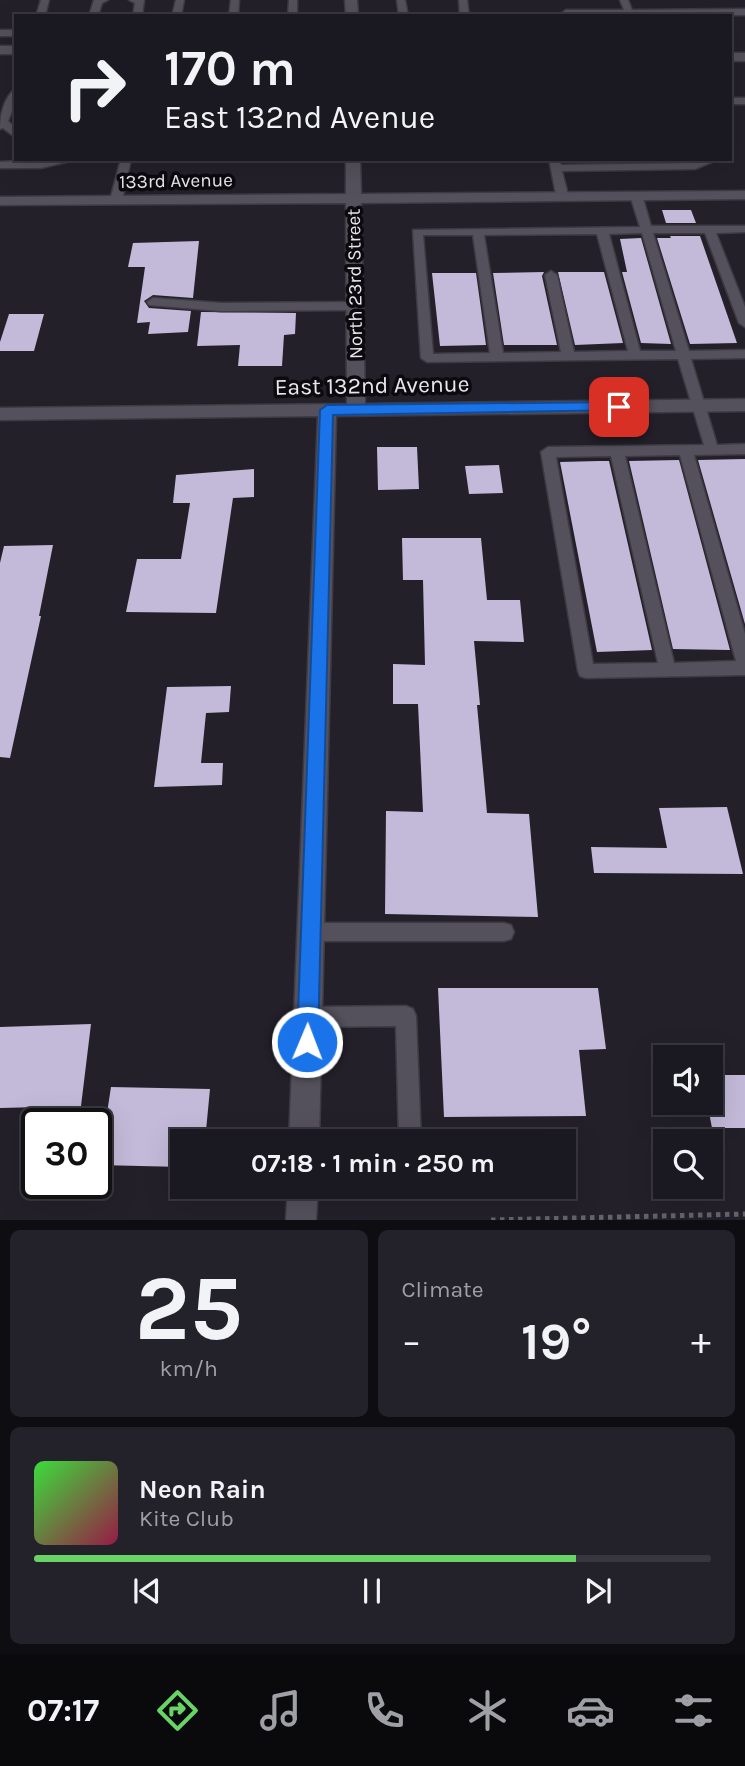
<!DOCTYPE html>
<html lang="en">
<head>
<meta charset="utf-8">
<style>
  :root { --surface:#1a1820; --page:#232129; --text:#f1f3f6; --muted:#9fa0a5; --line:#38373e; --accent:#68d465 }
  body { margin:0; font-family:Karla,sans-serif; background:var(--page); color:var(--text); height:100vh; display:flex; flex-direction:column; font-size:26px; white-space:nowrap }
  * { box-sizing:border-box; margin:0 }
  p { font-size:23px; color:var(--muted) }
  .icon { flex:none; width:38px; height:38px; fill:none; stroke:currentColor; stroke-width:2; stroke-linecap:round; stroke-linejoin:round }
  .map { position:relative; height:1220px; overflow:hidden }
  .side { display:flex; flex-direction:column; gap:10px; padding:10px; background:#0e0d12; flex:1 }
  .side>* { flex:none }
  .banner { position:absolute; left:14px; top:14px; width:718px; height:147px; border-radius:0px; box-shadow:0 7px 28px #0002,0 0 0 2px var(--line); background:#1a1820; color:var(--text); overflow:hidden }
  .buttons { position:absolute; left:653px; top:1045px; display:grid; gap:14px }
  .buttons a { display:grid; place-items:center; width:70px; height:70px; border-radius:0px; background:var(--surface); box-shadow:0 7px 28px #0002,0 0 0 2px var(--line); font-size:35px }
  .speed { position:absolute; left:21px; top:1108px; display:flex; gap:14px; font-size:35px; font-weight:700; text-align:center }
  .speed>* { display:grid; place-content:center; width:91px; height:91px; border-radius:50%; background:var(--surface); box-shadow:0 7px 28px #0002,0 0 0 2px var(--line); line-height:1 }
  .speed .limit { border:4px solid #111; border-radius:10px; background:#fff; color:#111 }
  .pin { position:absolute; display:grid; place-items:center; width:60px; height:60px; color:#fff; margin:-30px; border-radius:14px; box-shadow:0 4px 10px #0006 }
  .me { position:absolute; width:77px; margin:-38px; rotate:1deg; stroke-linejoin:round; filter:drop-shadow(0 0 5px #0008) }
  .turn { display:flex; align-items:center; gap:24px; height:147px; padding:0 35px; font-size:32px }
  .turn .icon { width:91px; height:91px; stroke-width:2.5 }
  .turn b { display:block; font-size:49px; line-height:60px }
  .big { font-size:52px; font-weight:700; line-height:1.1 }
  .side .card { flex:1; display:flex; flex-direction:column; justify-content:center; gap:10px; min-width:0; padding:0 24px; border-radius:10px; background:var(--page) }
  .side .dial { align-items:center; gap:0 }
  .dial b { font-size:91px; line-height:1 }
  .song { display:flex; align-items:center; gap:21px }
  .cover { width:84px; height:84px; border-radius:10px; background:linear-gradient(135deg,hsl(120 70% 55%),hsl(340 70% 35%)) }
  .played { height:7px; border-radius:4px; background:linear-gradient(90deg,var(--accent) 80%,var(--line) 80%) }
  .keys { display:flex; justify-content:space-around; direction:ltr }
  .heat { display:flex; justify-content:space-between; align-items:center; font-size:38px; direction:ltr }
  .side .tiles { flex:1; display:grid; gap:10px; grid-template-columns:1fr 1fr }
  .card:last-child { grid-column:span 2 }
  .trip { position:absolute; left:170px; top:1129px; width:406px; height:70px; border-radius:0px; background:var(--surface); box-shadow:0 7px 28px #0002,0 0 0 2px var(--line); font-weight:700; line-height:70px; text-align:center }
  .menu { display:flex; height:112px; justify-content:space-around; align-items:center; background:#0a0a0d; color:var(--muted) }
  .menu .icon { width:49px; height:49px }
  .menu .active { color:var(--accent) }
  .menu b { font-size:32px; color:var(--text) }
  .map>svg:first-child { display:block }
  .building { fill:#c3bad9 }
  .lines { fill:none; stroke-linecap:round; stroke-linejoin:round }
  .lane-casing { stroke:#3d3a42; stroke-width:3 }
  .street-casing { stroke:#3d3a42; stroke-width:3 }
  .secondary-casing { stroke:#3d3a42; stroke-width:3 }
  .path { stroke:#65626b; stroke-width:5; stroke-dasharray:4.5 4.5; stroke-linecap:butt }
  .lane { fill:#54515c; fill-rule:evenodd }
  .street { fill:#54515c; fill-rule:evenodd }
  .secondary { fill:#54515c; fill-rule:evenodd }
  .route { fill:#1a73e8; stroke:#114b97; stroke-width:2 }
  .labels { text-anchor:middle; stroke-width:7; stroke-linejoin:round; paint-order:stroke }
  .far-street-label { font-size:19px; fill:#e9e7ee; stroke:#0c0a0f }
  .street-label { font-size:23px; fill:#e9e7ee; stroke:#0c0a0f }
</style>
</head>
<body>
<div class="map">
<svg width="745" height="1220" viewBox="0 0 745 1220">
  <rect width="100%" height="100%" fill="#23202a"/>
  <!-- building -->
  <path class="building" d="M662 210H691L696 223H666Z
    M670 236H700L737 343 690 344 657 238H671Z
    M641 238 671 344 641 343 622 272H627L620 239Z
    M199 241 193 298 153 295 144 301 149 308 191 311 188 332 148 334 150 322 137 323 145 267H128L133 243Z
    M544 272 542 276 557 345H504L493 273Z
    M558 272H604L623 343 575 345Z
    M432 273H476L486 345 440 346Z
    M201 312 296 313 295 334 284 335 282 366H238L240 345 197 346Z
    M9 314H44L34 351H0V342Z
    M377 447H417L419 489 378 490Z
    M745 459V624L698 460Z
    M679 460 730 650 673 649 629 461Z
    M599 461H609L652 650 597 652 560 462Z
    M499 465 503 493 469 494 465 466Z
    M254 469V497L233 498 216 613 126 612 137 559H181L190 503H173L176 475Z
    M402 538H481L487 600H520L524 642 474 641 480 705H477L487 813 529 814 538 917 385 914 386 811 423 812 418 704H393V664L425 665 423 580H403Z
    M53 545 39 616H41L10 758 0 757V563L4 546Z
    M231 686 229 712 206 713 201 763H223L222 785 154 787 167 687Z
    M727 807 743 874 594 873 591 847 667 848 659 808Z
    M438 988H598L606 1049 579 1050 586 1116 444 1117Z
    M91 1024 81 1106 0 1108V1027Z
    M710 1075H745V1128H712L707 1102H710Z
    M111 1087 210 1089 205 1141H182V1167L99 1165Z"/>
  <g class="lines">
    <!-- lane casing -->
    <g class="lane-casing">
      <path id="lane" d="M41 0H49L45 16H36Z
        M94 0H108L102 3 98 16H89Z
        M129 0H144L142 16H133L135 3Z
        M176 0H184L181 16H172Z
        M231 0H239L238 16H229Z
        M289 0H297V16H288Z
        M397 0H405L408 16H399Z
        M459 0H467L469 16H460Z
        M620 0H628L632 10 745 9V15L566 16 562 13 566 10H624Z
        M0 30H16V36H0Z
        M16 88V102L8 121 16 129V138L3 128 0 129C0 115 4 97 16 88Z
        M730 98H745V104H730Z
        M55 159H79L41 168H0V162Z
        M121 159H131L122 200 116 203 110 200Z
        M549 159H559L561 165 694 163 703 159H719L695 169 562 171 568 195 562 198 556 195Z
        M636 192 642 195 651 226H745V232L716 233 745 307V327L739 323 705 233H653L689 351 745 350V358L691 359 717 445 745 444V454L694 455 745 634V675L586 678 580 676 578 671 541 452 548 447 704 445 678 359 427 362 421 358 413 230 640 227 630 195ZM642 233 676 351H640L609 234ZM597 234 628 351 574 352 557 275 551 271 545 275 561 352 503 353 484 235ZM423 235H473L490 353 433 354ZM680 455 736 661 674 663 625 456ZM611 456 658 663 593 664 556 457Z
        M153 298 221 303 354 302 360 306 354 310 221 311 149 305 147 302Z
        M310 923H504L511 925 514 932 511 939 504 941H310L303 939 300 932 303 925Z
        M406 1006 413 1009 416 1016 421 1141H399L396 1026 308 1027 301 1024 298 1017 301 1010 308 1007Z"/>
    </g>
    <!-- street casing -->
    <g class="street-casing">
      <path id="street" d="M345 0H357L358 16H346Z
        M346 159H360L361 194 745 191V199L361 203 365 404 745 399V411L336 416 319 1141H289L318 416 0 420V408L347 404 346 203 0 205V197L346 194Z
        M288 1186H318L316 1220H286Z"/>
    </g>
    <!-- secondary casing -->
    <g class="secondary-casing">
      <path id="secondary" d="M0 46H16V54H0Z
        M730 53H745V61H730Z"/>
    </g>
    <!-- path -->
    <path class="path" d="M491 1220 745 1214"/>
    <!-- lane -->
    <use href="#lane" class="lane"/>
    <!-- street -->
    <use href="#street" class="street"/>
    <!-- secondary -->
    <use href="#secondary" class="secondary"/>
  </g>
  <!-- route -->
  <path class="route" d="M619 402 624 403V410L333 415 318 1042 315 1049 307 1052 300 1049 297 1042 320 410 327 405Z"/>
  <g class="labels">
    <!-- far-street labels -->
    <g class="far-street-label">
      <text transform="translate(176 180) rotate(-1)" y="7">133rd Avenue</text>
      <text transform="translate(354 284) rotate(-91)" y="7">North 23rd Street</text>
    </g>
    <!-- street labels -->
    <g class="street-label">
      <text transform="translate(372 385) rotate(-1)" y="8">East 132nd Avenue</text>
    </g>
  </g>
</svg>
<div class="buttons">
<a><svg class="icon" aria-label="sound" viewBox="0 0 24 24"><path d="M4 9h4l5-4v14l-5-4H4zM17 9q2 3 0 6"/></svg></a>
<a><svg class="icon" aria-label="search" viewBox="0 0 24 24"><circle cx="10" cy="10" r="6"/><path d="M15 15l6 6"/></svg></a>
</div>
<div class="speed"><div class="limit">30</div></div>
<div class="pin" style="left:619px;top:407px;background:#d93025"><svg class="icon" aria-label="arrive" viewBox="0 0 24 24"><path d="M6 21V4h12l-3 4 3 4H6"/></svg></div>
<svg class="me" style="left:307px;top:1042px" viewBox="-20 -20 40 40"><circle r="17" fill="#1a73e8" stroke="#fff" stroke-width="3"/><path d="M0-11L8 9 0 5-8 9z" fill="#fff"/></svg>
<div class="trip">07:18 · 1 min · 250 m</div>
<div class="banner">
<div class="turn"><svg class="icon" aria-label="right" viewBox="0 0 24 24"><path d="M7 20v-9h11M14 6l5 5-5 5"/></svg><div><b>170 m</b>East 132nd Avenue</div></div>
</div>
</div>
<section class="side">
<div class="tiles">
<div class="card dial"><b>25</b><p>km/h</p></div>
<div class="card"><p>Climate</p>
<div class="heat"><a>−</a><b class="big">19°</b><a>+</a></div>
</div>
<div class="card">
<div class="song"><i class="cover"></i><div><b>Neon Rain</b><p>Kite Club</p></div></div>
<div class="played"></div>
<div class="keys"><svg class="icon" aria-label="previous" viewBox="0 0 24 24"><path d="M18 5L8 12l10 7zM5 5v14"/></svg><svg class="icon" aria-label="pause" viewBox="0 0 24 24"><path d="M8 5v14M16 5v14"/></svg><svg class="icon" aria-label="next" viewBox="0 0 24 24"><path d="M6 5l10 7-10 7zM19 5v14"/></svg></div>
</div>
</div>
</section>
<nav class="menu">
<b>07:17</b>
<svg class="icon active" aria-label="directions" viewBox="0 0 24 24"><path d="M12 3l9 9-9 9-9-9zM9 14v-3h6M13 9l2 2-2 2"/></svg>
<svg class="icon" aria-label="music" viewBox="0 0 24 24"><path d="M9 18V5l10-2v13"/><circle cx="6" cy="18" r="3"/><circle cx="16" cy="16" r="3"/></svg>
<svg class="icon" aria-label="phone" viewBox="0 0 24 24"><path d="M5 4h4l2 5-3 2q2 4 5 5l2-3 5 2v4C11 20 4 13 5 4z"/></svg>
<svg class="icon" aria-label="climate" viewBox="0 0 24 24"><path d="M12 3v18M4 7l16 10M4 17L20 7"/></svg>
<svg class="icon" aria-label="car" viewBox="0 0 24 24"><path d="M5 17H2v-5l4-1 3-4h7l3 4 3 1v5h-3M9 17h6M6 11h13"/><circle cx="7" cy="17" r="2"/><circle cx="17" cy="17" r="2"/></svg>
<svg class="icon" aria-label="filters" viewBox="0 0 24 24"><path d="M4 7h16M4 17h16"/><circle cx="9" cy="7" r="2"/><circle cx="15" cy="17" r="2"/></svg>
</nav>
</body>
</html>
